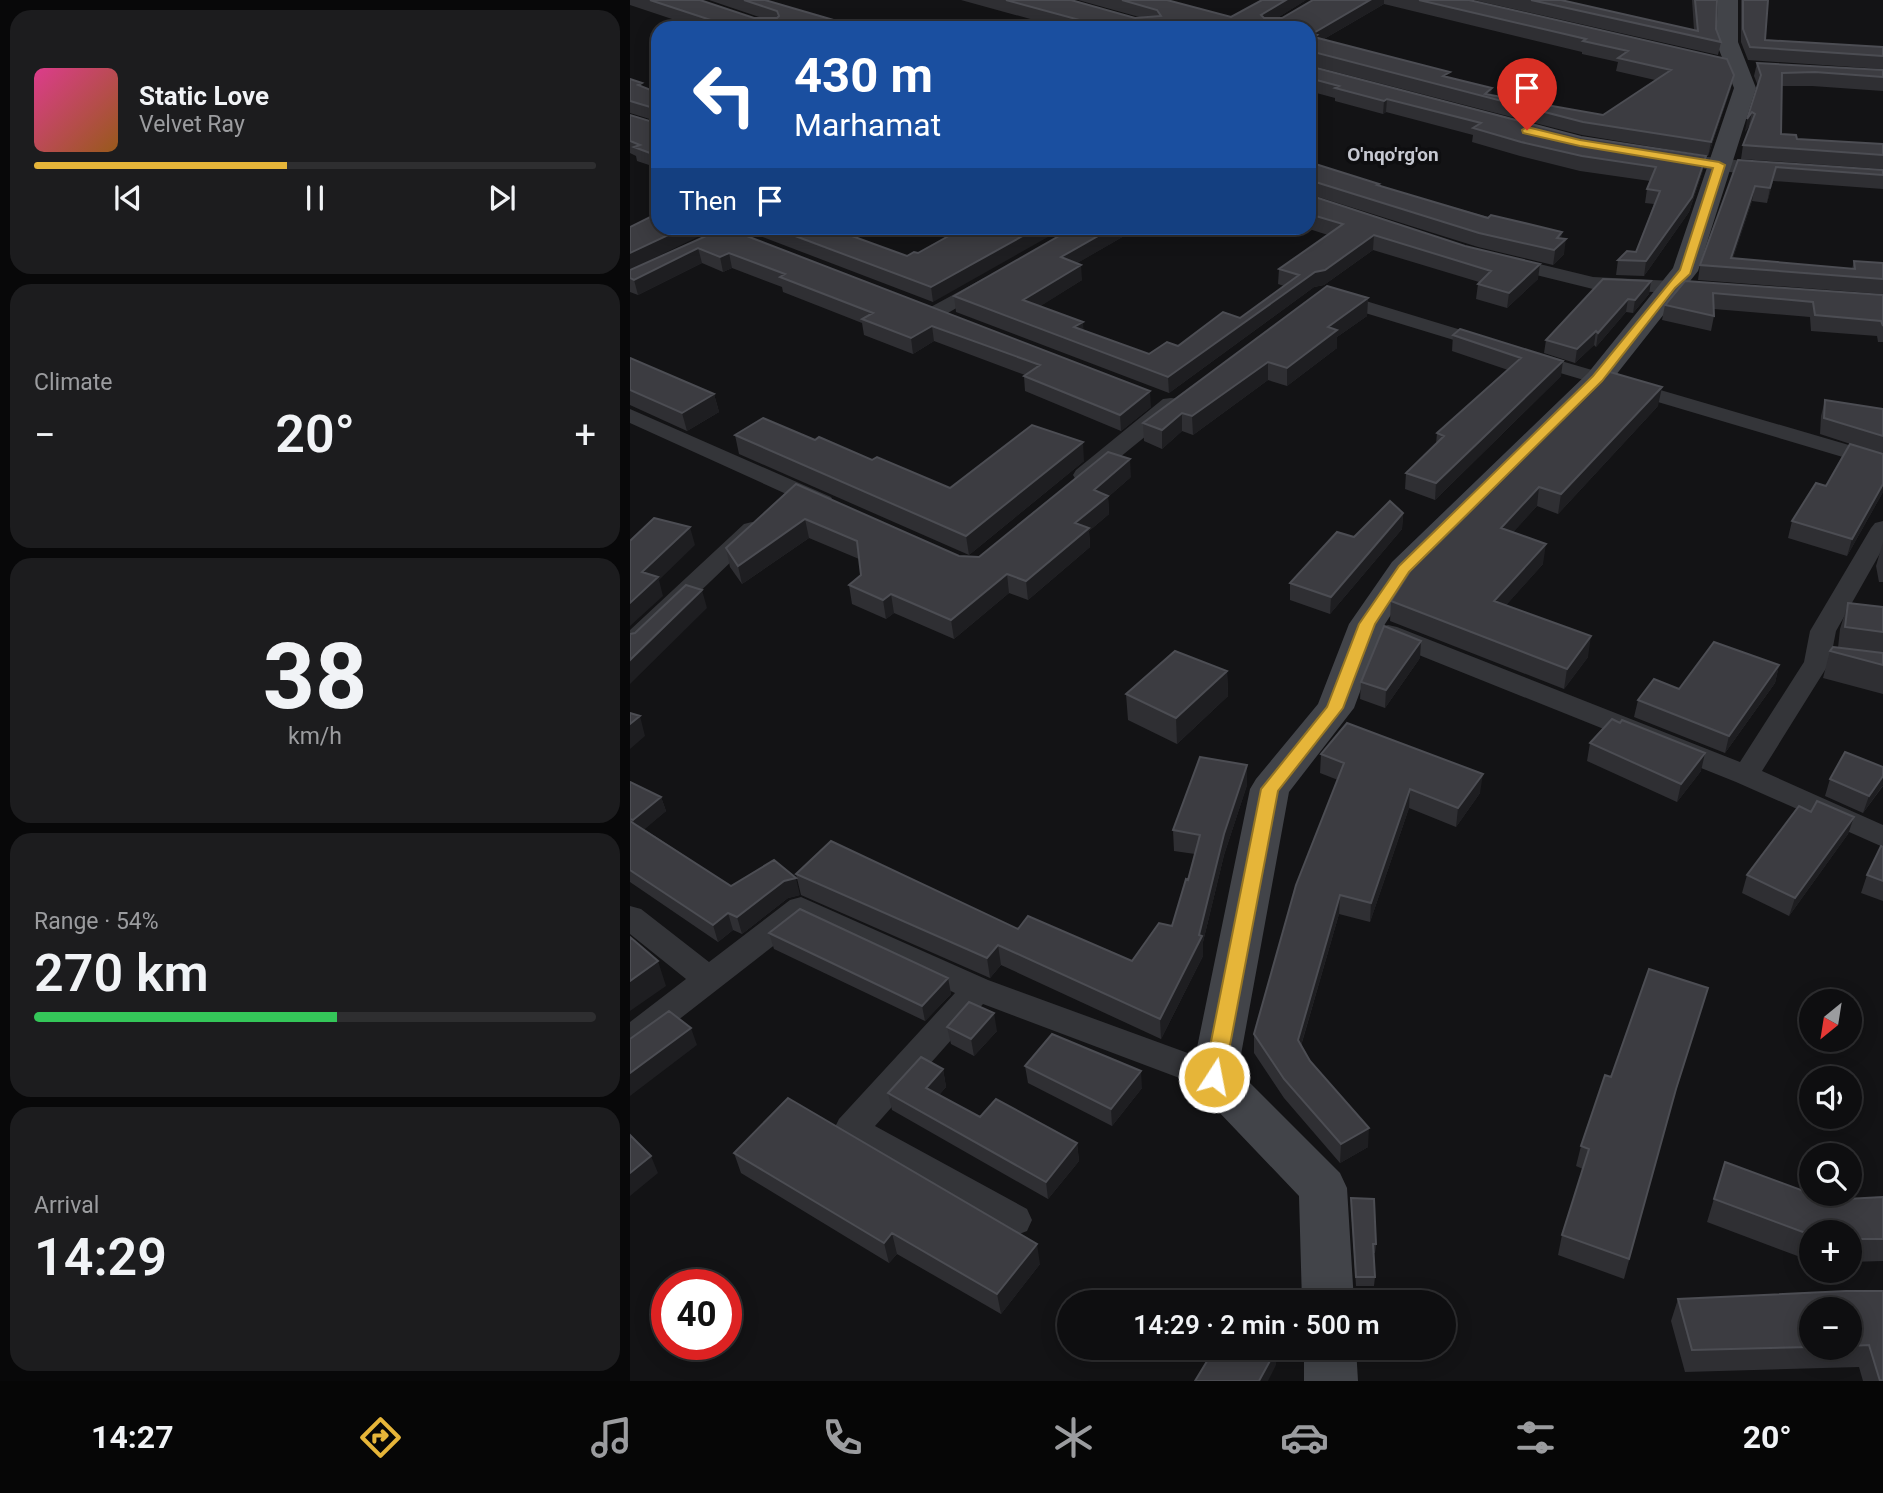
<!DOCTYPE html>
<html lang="en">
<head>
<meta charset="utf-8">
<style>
  :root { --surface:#0e0e10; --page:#1c1c1e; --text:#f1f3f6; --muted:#9b9c9f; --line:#2e2e30; --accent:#e6b539 }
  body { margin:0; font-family:Roboto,sans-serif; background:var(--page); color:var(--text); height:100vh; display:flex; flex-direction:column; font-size:26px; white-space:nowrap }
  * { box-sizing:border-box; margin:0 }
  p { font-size:23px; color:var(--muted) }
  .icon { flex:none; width:38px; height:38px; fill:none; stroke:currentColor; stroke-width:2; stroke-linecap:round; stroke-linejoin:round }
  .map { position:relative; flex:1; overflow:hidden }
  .details { display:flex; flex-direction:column; gap:10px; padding:10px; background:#080809; width:630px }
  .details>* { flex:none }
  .banner { position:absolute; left:21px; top:21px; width:665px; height:214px; border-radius:21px; box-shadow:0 4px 18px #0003,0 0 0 2px var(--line); background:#1a4fa0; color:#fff; overflow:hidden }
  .needle { width:46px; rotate:210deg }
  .tools { position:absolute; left:1169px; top:989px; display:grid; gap:14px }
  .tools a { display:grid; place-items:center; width:63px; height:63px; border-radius:50%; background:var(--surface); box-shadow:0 4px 18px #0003,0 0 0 2px var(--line); font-size:35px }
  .speed { position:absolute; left:21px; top:1269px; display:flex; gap:14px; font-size:35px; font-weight:700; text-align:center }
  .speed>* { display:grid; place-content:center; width:91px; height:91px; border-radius:50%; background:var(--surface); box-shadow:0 4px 18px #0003,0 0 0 2px var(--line); line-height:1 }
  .speed .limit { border:10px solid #d22; background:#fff; color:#111 }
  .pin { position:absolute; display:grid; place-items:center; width:60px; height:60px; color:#fff; margin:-72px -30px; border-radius:50% 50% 50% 0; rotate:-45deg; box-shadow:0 0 7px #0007 }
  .pin .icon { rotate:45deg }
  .me { position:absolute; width:77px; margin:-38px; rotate:11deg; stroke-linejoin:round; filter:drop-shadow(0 0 5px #0008) }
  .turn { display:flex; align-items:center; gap:24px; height:147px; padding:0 28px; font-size:32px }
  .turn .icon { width:91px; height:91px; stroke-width:2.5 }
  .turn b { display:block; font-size:49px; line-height:60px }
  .then { display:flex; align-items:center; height:66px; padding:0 28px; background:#0003; gap:14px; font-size:26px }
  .big { font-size:52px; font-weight:600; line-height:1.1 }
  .details .card { flex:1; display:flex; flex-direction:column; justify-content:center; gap:10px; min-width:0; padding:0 24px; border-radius:21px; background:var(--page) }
  .details .dial { align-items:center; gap:0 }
  .dial b { font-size:91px; line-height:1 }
  .song { display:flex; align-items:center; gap:21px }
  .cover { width:84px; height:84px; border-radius:10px; background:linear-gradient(135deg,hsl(330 70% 55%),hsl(30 70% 35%)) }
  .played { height:7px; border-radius:4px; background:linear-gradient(90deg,var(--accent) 45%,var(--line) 45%) }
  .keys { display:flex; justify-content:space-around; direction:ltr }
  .heat { display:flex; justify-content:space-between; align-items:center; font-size:38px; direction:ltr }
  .charge { height:10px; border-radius:5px; background:linear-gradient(90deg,#34c759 54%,var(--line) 0) }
  .trip { position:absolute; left:427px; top:1290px; width:399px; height:70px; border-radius:35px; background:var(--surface); box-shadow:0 4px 18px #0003,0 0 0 2px var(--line); font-weight:600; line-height:70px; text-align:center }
  .menu { display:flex; height:112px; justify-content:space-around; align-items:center; background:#060606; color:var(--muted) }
  .menu .icon { width:49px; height:49px }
  .menu .current { color:var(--accent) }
  .menu b { font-size:32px; color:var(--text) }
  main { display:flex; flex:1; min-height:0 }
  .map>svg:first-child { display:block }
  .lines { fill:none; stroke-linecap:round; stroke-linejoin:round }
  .street { fill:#343539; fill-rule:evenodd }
  .secondary { fill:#424449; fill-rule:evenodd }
  .wall { fill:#2f2f33; fill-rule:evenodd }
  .shaded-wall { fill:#1e1e21 }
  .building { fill:#3c3c41; stroke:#4c4d53; stroke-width:2 }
  .route { fill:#e6b539; stroke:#967625; stroke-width:2 }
  .labels { text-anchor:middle; stroke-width:7; stroke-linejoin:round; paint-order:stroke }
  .far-quarter-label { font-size:19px; font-weight:bold; fill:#c6c8d1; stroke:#0e0e10 }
</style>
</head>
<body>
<main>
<section class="details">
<div class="card">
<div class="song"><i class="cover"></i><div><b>Static Love</b><p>Velvet Ray</p></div></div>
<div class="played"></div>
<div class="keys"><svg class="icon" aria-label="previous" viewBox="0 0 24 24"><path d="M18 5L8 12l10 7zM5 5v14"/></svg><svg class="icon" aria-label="pause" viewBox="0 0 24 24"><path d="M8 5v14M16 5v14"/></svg><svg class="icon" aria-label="next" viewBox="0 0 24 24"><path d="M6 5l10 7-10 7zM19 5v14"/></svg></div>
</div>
<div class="card"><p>Climate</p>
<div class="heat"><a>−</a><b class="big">20°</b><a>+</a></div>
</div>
<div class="card dial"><b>38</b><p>km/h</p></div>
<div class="card"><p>Range · 54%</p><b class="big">270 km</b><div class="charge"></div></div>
<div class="card"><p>Arrival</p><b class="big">14:29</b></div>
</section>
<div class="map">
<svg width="1253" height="1381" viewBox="0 0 1253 1381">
  <rect width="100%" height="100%" fill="#131315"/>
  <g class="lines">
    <!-- street -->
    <path class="street" d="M1041 153 1142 164 1151 169C1140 181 1054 166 1035 162L1032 158Z
      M876 256 963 277 1063 282 1073 288 1063 294 963 289 869 266 867 262Z
      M354 278 364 284 361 288 311 317H297L294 313 297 309Z
      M703 291 864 340 867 344 864 348H850L696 301 693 297 696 293Z
      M897 351 1253 455V469L890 361 887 357 890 353Z
      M541 398 549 399 552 404 549 409 462 480H446L443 475 446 470 533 399Z
      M0 409 201 497 204 502 201 507H185L0 423Z
      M1253 521V548L1206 631 1200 662 1132 771 1253 825V847L1106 782 749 639 745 633 749 627 758 625 767 627 1110 762 1174 662 1180 631 1241 528 1245 523Z
      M122 522 130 524 134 529 130 534 9 650 0 652V630L114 524Z
      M171 897 358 980 596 1067 600 1077 596 1087 584 1091 353 1004 245 1126 397 1209 402 1220 397 1231 384 1236 209 1139 204 1129 209 1119 325 993 174 922 11 1049 0 1053V1022L56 979 0 934V906L11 909 79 962 160 900Z"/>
    <!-- secondary -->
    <path class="secondary" d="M1088 0H1108V42L1126 88 1068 271 978 385 786 576 755 624 724 708 659 792 608 1071 710 1173 717 1188 724 1302H672L669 1196 568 1090 561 1077 620 789 626 779 688 704 719 624 762 562 958 373 1043 268 1104 88 1086 42Z
      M674 1348H726L728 1381H674Z"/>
  </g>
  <!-- wall -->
  <path class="wall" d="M0 0H70L124 18H132L79 0H135L231 28H69L0 5Z
    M331 0H441L505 18 509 17 448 0H537L601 17 676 0 647 18H652L683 0H839L1097 59 1101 88 1078 156 952 135 679 65V28H433ZM754 4 952 52V54L988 62 986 71 1025 80 973 115 862 95 819 78 694 39Z
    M844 0H936V1L1064 30 1062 0H1087L1086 29 1091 42 1088 55Z
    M1111 0H1138L1135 40 1253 47V69L1118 60 1111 42Z
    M1127 63 1253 70V91L1182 86H1152L1151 134 1167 139 1253 144V169L1111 159 1113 145 1120 126H1119L1115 132 1128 86 1124 76Z
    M679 66 1073 170 1059 212 1014 276 986 275 988 260 1006 252 1024 204 1015 203 1017 189 1020 181 950 171 890 156 842 142 843 135 756 112 753 114 705 101V98L679 91Z
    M0 79 13 87 28 93V168L7 161 6 156 0 153V115L26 123V121L0 113Z
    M1108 160 1253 170V189L1143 181 1137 203 1122 201 1103 258 1222 269 1224 261 1253 263V294L1068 280 1070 265Z
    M679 162 749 184V186L932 238 934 254 923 265 848 247 679 194Z
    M679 195 908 279 877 308 846 299 848 284 849 282 743 250 694 285 684 287 539 393 326 312 324 296 443 228H508L447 263 452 280 410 306 453 331 519 354 548 346 610 318 654 286 648 284 649 269 698 235 676 228H679Z
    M94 228 521 407 491 431 395 391 394 376 395 375 304 341 283 354 234 335 232 323 153 292 152 287 102 268 93 272 72 263 8 295 0 292V270Z
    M116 228H200L277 256 288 253 333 228 303 302 117 231Z
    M1021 281 1019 294 1003 313 996 312 966 347 964 345 945 363 914 353 916 340Z
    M1055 281 1253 295V342H1248L1247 336 1181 331 1180 317 1084 309V316L1081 331 1032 320 1035 305Z
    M738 298 737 316 707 337V348L657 386 638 380 563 435 552 431 532 449 514 441 513 423Z
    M830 329 931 376 805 500 775 489 776 473 806 444 807 433 878 370 822 351 823 335Z
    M0 358 84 394 89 412 57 431 0 405Z
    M1195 400 1253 409V492L1217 556 1158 538 1162 521 1196 486 1245 452 1190 434 1191 416Z
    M1028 406 928 514 907 506 883 532 913 564 876 605 958 657 934 689 760 621 761 601 781 570Z
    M105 435 185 440 320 488 454 461 339 555 109 454Z
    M501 477 478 497 479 514 459 531 460 547 398 600 379 593 324 639 264 613 256 619 222 604 219 585 231 575 229 559 179 538 112 584 100 567 96 548 166 484 329 556 349 557Z
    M773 513 772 529 700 614 660 600V583L724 537Z
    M1253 542V582H1249L1246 566Z
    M1218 603 1253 607V694L1193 678 1200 651 1208 648 1210 629Z
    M790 658 755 708 730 699 731 682Z
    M1149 665 1145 683 1095 753 1004 717 1008 700Z
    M597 671 598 696 547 744 498 720 496 694Z
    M960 743 1071 771 1047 802 957 761Z
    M691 754 850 793 826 827 779 808 740 922 709 914 671 1046 680 1061 738 1147 710 1163 654 1098 624 1053V1034L708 780 690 773Z
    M1200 779 1253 786 1233 813 1195 796Z
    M0 782 31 797 36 811 14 829 101 886 170 895 158 898 112 934 103 930 88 942 0 882Z
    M617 785 594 855 573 942V956L531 1039 371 965 360 978 171 895 166 874 388 929 502 961 542 926 558 880 565 854 544 851 543 830Z
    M1181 812 1224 817 1218 834 1159 916 1112 893 1117 875Z
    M1253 847V901L1231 893 1237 875Z
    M139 933 318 978 321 994 295 1021 144 949Z
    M1078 988 1040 1110 994 1279 928 1255 932 1235 953 1169 946 1166 951 1146 981 1077Z
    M317 1027 367 1031 344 1056 321 1044Z
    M395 1066 512 1088 482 1126 398 1083Z
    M313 1069 316 1087 309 1095 350 1117 447 1143 449 1161 418 1199 262 1110 258 1093Z
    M104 1153 410 1264 371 1314 267 1254 259 1263 111 1173Z
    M1095 1162 1198 1200 1253 1197V1261L1220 1262V1232H1181V1261L1077 1222Z
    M721 1198 746 1244 745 1253H743L745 1277 744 1286H726L721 1207Z
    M1253 1291V1381H1233L1229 1367 1055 1372 1041 1321 1048 1299ZM1181 1309H1220V1348H1181Z"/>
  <!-- shaded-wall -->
  <path class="shaded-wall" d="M656 0H676L631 28V15Z
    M740 0H754V4L687 43 682 34Z
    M1104 75 1101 88 1078 156 1081 142Z
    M862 88 861 98 855 94Z
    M757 99 756 112 753 114 754 101Z
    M1122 112 1119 126 1115 132 1117 119Z
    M1076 156 1073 170 1059 212 1014 276 1016 261Z
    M1146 167 1143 181 1137 203 1140 188Z
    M1125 186 1122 201 1100 267 1101 258Z
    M53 228H86L0 270V253Z
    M407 228H434L303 302 301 287Z
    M482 228H508L432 272 431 257Z
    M932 232 931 244 936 239 934 254 923 265 927 238Z
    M744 235 743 250 694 285 684 287 539 393 538 377 685 272Z
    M68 248 72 263 8 295 4 280Z
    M99 253 102 268 93 272 90 257Z
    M910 264 908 279 877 308 879 293Z
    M451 265 452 280 395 316 393 300Z
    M1021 281 1019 294 1003 313 1005 300Z
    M738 298 737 316 707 337V348L657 386V368L698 327Z
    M998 299 996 312 966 347 968 333Z
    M453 322 454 337 445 343 444 327Z
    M302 326 304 341 283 354 281 338Z
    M966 331 964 345 945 363 947 349Z
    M933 361 931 376 805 500 806 483Z
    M638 362V380L563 435 562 416Z
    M1032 387 1028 406 928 514 931 494Z
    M520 391 521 407 491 431 490 415Z
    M84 394 89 412 57 431 52 413Z
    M552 413V431L532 449V430Z
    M453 442 454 461 339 555 336 536Z
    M500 459 501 477 478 497 479 514 459 531 460 547 398 600 396 581 464 490Z
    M1253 484V492L1217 556 1222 539Z
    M909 487 907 506 869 548 871 528Z
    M773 513 772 529 700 614 701 597Z
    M175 519 179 538 112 584 108 566Z
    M60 527 65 545 29 580 33 596 0 626V603L12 572Z
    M916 544 913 564 862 621 864 601Z
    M377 574 379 593 324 639 321 620Z
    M72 590 77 608 0 684V660Z
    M261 594 264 613 256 619 253 600Z
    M961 636 958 657 934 689 937 669Z
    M791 641 790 658 755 708 756 690Z
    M1149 665 1145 683 1095 753 1099 736Z
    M597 671 598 696 547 744 546 718Z
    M10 716 15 736 0 749V724Z
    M1075 753 1071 771 1047 802 1051 784Z
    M617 765V785L594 855 573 942V956L531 1039 530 1019 569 935 594 834Z
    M853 774 850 793 826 827 828 808Z
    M1253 776V785L1233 813 1239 796Z
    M780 789 779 808 740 922 741 903Z
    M31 797 36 811 8 835 3 820Z
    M1224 817 1218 834 1159 916 1165 898Z
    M166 878 170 895 158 898 112 934 107 917 154 881Z
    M710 895 709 914 667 1059 668 1040Z
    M98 913 103 930 88 942 83 925Z
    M368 945 371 965 360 978 357 958Z
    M28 961 36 986 0 1011V981Z
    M318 978 321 994 295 1021 292 1006Z
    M364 1013 367 1031 344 1056 341 1039Z
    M61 1028 67 1045 0 1096V1073Z
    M313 1069 316 1087 300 1105 296 1088Z
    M511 1071 512 1088 482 1126 481 1109Z
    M739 1128 738 1147 710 1163 711 1144Z
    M447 1143 449 1161 418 1199 416 1182Z
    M21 1156 28 1173 0 1196V1173Z
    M262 1233 267 1254 259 1263 254 1243Z
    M407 1244 410 1264 371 1314 367 1294Z
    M647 1348 646 1365 638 1381H629Z"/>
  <!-- building -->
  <path class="building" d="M20 0H70L124 18H147L149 16 147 11 114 0H135L231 28H105Z
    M376 0H441L505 18 531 16 527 10 492 0H537L601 17 632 0H656L631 15 634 18H652L683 0H740L682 34 687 35 684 37 820 72 813 76 862 88 855 94 973 115 1041 70 988 58 998 51 953 41 956 39 789 0H839L1097 59 1104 75 1081 142 953 122 680 51 679 52V28H479Z
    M901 0H931L1068 31 1065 0H1087L1086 29 1091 42Z
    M1113 0H1138L1135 40 1253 47V56L1120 47 1113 29Z
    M1127 63 1253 70V77L1185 72 1152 73 1151 134 1166 135 1167 139 1253 144V155L1113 145 1125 114 1122 112 1117 119 1131 75Z
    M679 66 951 137 1076 156 1062 197 1016 261 988 260 997 251 1006 252 1030 191 1017 189 1026 167 952 156 891 142 843 128 851 123 757 99 754 101 705 88 709 86 679 78Z
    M0 79 12 83 8 85 28 93V156L4 147 10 145 0 141V115L26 123 27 109 0 101Z
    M1108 160 1253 170V175L1146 167 1140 188 1125 186 1101 258 1225 269 1224 261 1253 263V279L1070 265Z
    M679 162 749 184 747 185 858 218 861 215 932 232 927 238 936 239 924 250 849 233 679 180Z
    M679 195 835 246 910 264 879 293 848 284 861 271 744 235 695 270 685 272 538 377 324 296 443 228H482L431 257 451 265 393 300 453 322 444 327 519 354 537 342 548 346 593 312 610 318 669 275 649 269 713 224 679 214Z
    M28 213V228H53L0 253V227Z
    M94 228H96L520 391 490 415 394 376 410 365 302 326 281 338 232 319 243 313 150 277 155 274 99 253 90 257 68 248 4 280 0 278V270Z
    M144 228H200L277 256 284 252 288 253 333 228H407L301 287Z
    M973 279 1021 281 1005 300 998 299 968 333 966 331 947 349 916 340Z
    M1055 281 1253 295V326L1251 321 1185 315 1183 302 1083 293 1084 316 1035 305Z
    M697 286 738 298 698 327 707 330 657 368 638 362 562 416 552 413 532 430 513 423Z
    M830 329 933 361 806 483 776 473 814 436 807 433 891 358 823 335Z
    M0 358 84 394 52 413 0 390Z
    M980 372 1032 387 931 494 909 487 871 528 916 544 864 601 961 636 937 669 761 601 781 570Z
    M1195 400 1253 409V436L1194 418Z
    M133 418 185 440 189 437 242 460 247 457 320 488 402 425 453 442 336 536 105 435Z
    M1220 444 1253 454V484L1222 539 1162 521 1186 483 1196 486Z
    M478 452 500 459 464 490 478 496 445 523 459 528 396 581 377 574 321 620 261 594 253 600 219 585 231 575 227 541 175 519 108 566 96 548 166 484 329 556 349 557Z
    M760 501 773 513 701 597 660 583 707 532 724 537Z
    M24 518 60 527 12 572 28 577 0 603V541Z
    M56 585 72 590 0 660V634L5 633Z
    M1218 603 1253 607V632L1215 627Z
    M754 626 791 641 756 690 731 682Z
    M1084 642 1149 665 1099 736 1008 700 1024 679 1049 689Z
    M1203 647 1253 653V665L1200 651Z
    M545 651 597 671 546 718 496 694Z
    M0 713 10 716 0 724Z
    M982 719 990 723 992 720 1075 753 1051 784 960 743Z
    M717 723 853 774 828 808 780 789 741 903 710 895 668 1040 680 1061 739 1128 711 1144 654 1079 624 1034 666 885 714 763 691 754Z
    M1215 752 1253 767V776L1239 796 1200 779Z
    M570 757 617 765 594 834 569 935 572 936 530 1019 368 945 357 958 166 874 201 841 388 929 398 916 502 961 529 923 542 926 556 879 558 880 570 835 543 830Z
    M0 782 31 797 3 820 0 819Z
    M1187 801 1224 817 1165 898 1117 875 1169 806 1181 812Z
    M0 821 101 886 144 860 166 878 154 881 107 917 98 913 83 925 0 870Z
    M1251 846 1253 847V881L1237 875Z
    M170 909 318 978 292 1006 139 933Z
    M0 937 28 961 0 981Z
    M1019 969 1078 988 1046 1089 999 1259 932 1235 959 1149 951 1146 975 1075 981 1077Z
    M339 1002 364 1013 341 1039 317 1027Z
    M39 1011 61 1028 0 1073V1039Z
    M422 1034 511 1071 481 1109 395 1066Z
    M291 1057 313 1069 296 1088 350 1117 366 1099 447 1143 416 1182 258 1093Z
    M158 1098 407 1244 367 1294 262 1233 254 1243 104 1153Z
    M0 1135 21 1156 0 1173Z
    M1095 1162 1198 1200 1253 1197V1239H1220V1232H1181V1235L1084 1199Z
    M721 1198 744 1199 746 1244H743L745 1277H726Z
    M1216 1291H1253V1380L1250 1381 1239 1345 1220 1346V1309H1181V1347L1062 1350 1048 1299Z
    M585 1348H647L629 1381H565Z"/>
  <!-- route -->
  <path class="route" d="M897 127 950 140 1089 162 1095 165 1060 274 1045 288 972 381 779 572 745 624 713 708 648 791 594 1077 591 1082 584 1085 577 1082 574 1077 631 789 697 707 729 624 769 566 963 376 1050 270 1083 168 950 146 893 133 892 130Z"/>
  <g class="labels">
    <!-- far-quarter labels -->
    <g class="far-quarter-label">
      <text x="763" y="161">O'nqo'rg'on</text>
    </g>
  </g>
</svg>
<div class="tools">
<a><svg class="needle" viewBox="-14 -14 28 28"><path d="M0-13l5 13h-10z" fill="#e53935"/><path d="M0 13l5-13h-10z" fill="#9b9c9f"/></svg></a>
<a><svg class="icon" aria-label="sound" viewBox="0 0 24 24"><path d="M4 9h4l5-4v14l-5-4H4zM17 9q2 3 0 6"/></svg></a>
<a><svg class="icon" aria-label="search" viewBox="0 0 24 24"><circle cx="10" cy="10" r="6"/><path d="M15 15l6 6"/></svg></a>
<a>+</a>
<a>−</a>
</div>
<div class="speed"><div class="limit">40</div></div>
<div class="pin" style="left:897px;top:130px;background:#d93025"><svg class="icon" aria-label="arrive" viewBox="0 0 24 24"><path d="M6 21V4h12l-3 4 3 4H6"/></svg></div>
<svg class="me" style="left:584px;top:1077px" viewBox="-20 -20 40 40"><circle r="17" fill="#e6b539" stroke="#fff" stroke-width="3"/><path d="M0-11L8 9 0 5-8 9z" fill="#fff"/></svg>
<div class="trip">14:29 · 2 min · 500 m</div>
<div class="banner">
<div class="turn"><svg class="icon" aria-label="left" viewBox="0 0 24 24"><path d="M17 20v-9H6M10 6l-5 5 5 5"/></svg><div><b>430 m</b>Marhamat</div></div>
<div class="then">Then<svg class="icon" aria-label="arrive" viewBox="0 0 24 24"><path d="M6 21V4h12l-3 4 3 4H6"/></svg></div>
</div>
</div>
</main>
<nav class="menu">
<b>14:27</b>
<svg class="icon current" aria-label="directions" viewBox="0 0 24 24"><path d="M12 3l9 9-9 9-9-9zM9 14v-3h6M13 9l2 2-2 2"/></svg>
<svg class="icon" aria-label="music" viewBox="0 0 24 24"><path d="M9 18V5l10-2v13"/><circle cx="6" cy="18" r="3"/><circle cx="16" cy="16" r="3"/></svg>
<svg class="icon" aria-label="phone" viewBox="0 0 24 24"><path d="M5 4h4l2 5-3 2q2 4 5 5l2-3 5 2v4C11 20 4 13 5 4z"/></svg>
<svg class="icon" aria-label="climate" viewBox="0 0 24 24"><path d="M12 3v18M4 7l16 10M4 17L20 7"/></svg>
<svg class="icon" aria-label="car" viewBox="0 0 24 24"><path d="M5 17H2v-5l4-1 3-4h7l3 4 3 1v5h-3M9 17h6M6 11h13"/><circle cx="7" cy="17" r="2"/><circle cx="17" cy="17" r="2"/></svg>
<svg class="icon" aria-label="filters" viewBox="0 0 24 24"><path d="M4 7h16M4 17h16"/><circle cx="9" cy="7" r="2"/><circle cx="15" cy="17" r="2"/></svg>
<b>20°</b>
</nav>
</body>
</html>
